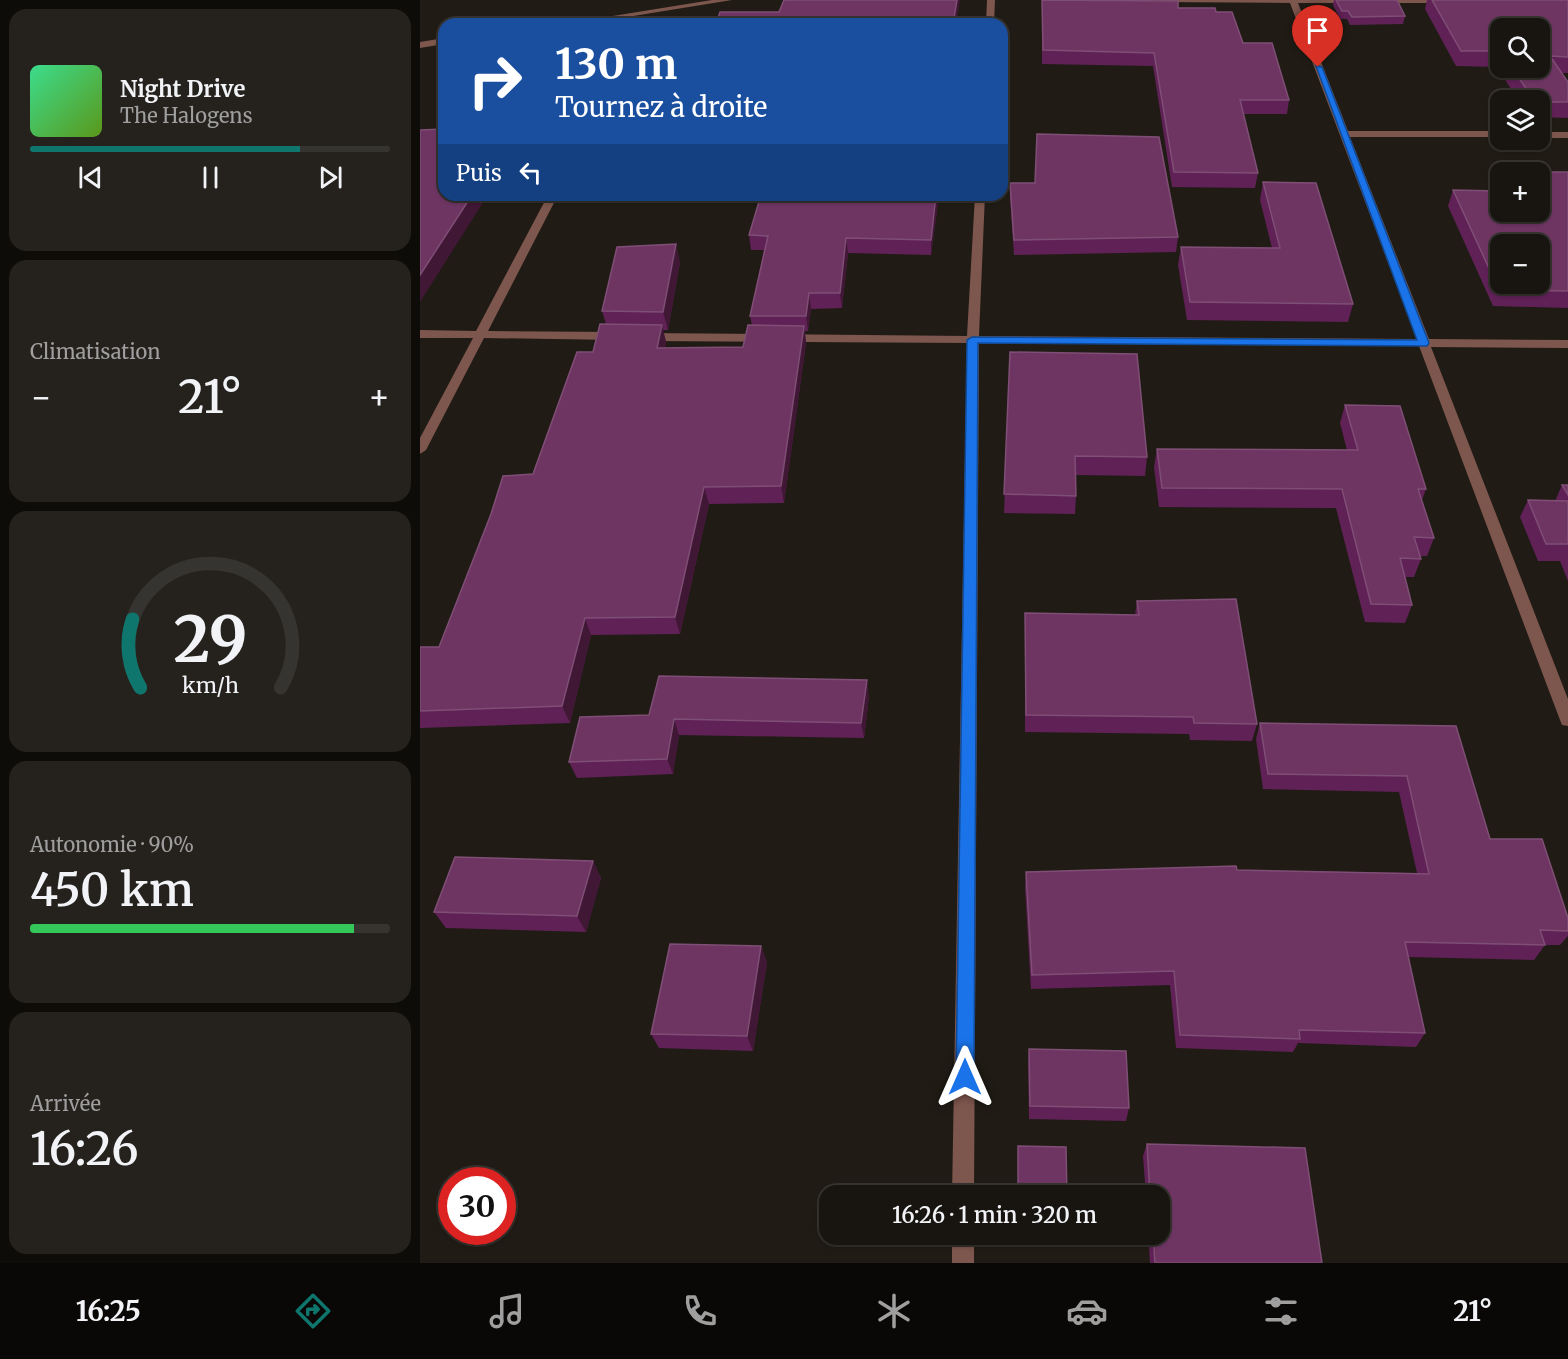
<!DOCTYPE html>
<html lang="fr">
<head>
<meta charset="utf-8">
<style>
  :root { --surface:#181510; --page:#25221e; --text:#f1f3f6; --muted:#9f9f9f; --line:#363430; --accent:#0f766e }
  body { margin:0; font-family:Merriweather,serif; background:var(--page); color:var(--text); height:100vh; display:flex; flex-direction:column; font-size:22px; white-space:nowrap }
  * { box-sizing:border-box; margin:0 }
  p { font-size:20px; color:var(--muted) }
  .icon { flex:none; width:33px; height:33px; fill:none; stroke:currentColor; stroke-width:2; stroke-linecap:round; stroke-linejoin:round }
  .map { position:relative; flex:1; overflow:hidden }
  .drawer { display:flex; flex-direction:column; gap:9px; padding:9px; background:#0d0c09; width:420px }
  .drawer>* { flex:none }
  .banner { position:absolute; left:18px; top:18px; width:570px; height:183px; border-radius:18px; box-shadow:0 2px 4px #0004,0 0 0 2px var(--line); background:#1a4fa0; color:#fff; overflow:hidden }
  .controls { position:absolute; left:1070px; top:18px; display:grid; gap:12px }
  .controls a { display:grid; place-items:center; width:60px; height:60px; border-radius:12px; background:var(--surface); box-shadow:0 2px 4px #0004,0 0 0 2px var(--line); font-size:30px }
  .speed { position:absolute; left:18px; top:1167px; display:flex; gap:12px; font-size:30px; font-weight:700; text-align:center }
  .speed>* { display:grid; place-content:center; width:78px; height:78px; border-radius:50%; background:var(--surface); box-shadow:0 2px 4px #0004,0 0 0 2px var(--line); line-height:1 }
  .speed .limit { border:9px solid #d22; background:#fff; color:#111 }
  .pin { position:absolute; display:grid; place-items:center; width:51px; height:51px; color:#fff; margin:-62px -26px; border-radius:50% 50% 50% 0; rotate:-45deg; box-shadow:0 0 6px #0007 }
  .pin .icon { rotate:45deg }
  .me { position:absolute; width:66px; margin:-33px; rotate:0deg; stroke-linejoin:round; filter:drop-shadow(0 0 4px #0008) }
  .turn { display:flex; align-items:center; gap:21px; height:126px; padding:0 18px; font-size:27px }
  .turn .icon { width:78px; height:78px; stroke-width:2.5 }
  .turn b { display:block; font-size:42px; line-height:51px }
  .then { display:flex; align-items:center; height:57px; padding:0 18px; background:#0003; gap:12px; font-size:22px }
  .big { font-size:45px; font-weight:600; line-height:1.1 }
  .drawer .tile { flex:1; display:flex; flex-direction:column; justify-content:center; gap:9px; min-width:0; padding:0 21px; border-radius:18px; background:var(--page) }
  .drawer .dial { align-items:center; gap:0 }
  .dial svg { height:156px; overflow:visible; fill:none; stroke:var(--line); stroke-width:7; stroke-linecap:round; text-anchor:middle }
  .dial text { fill:var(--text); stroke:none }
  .song { display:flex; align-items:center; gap:18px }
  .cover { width:72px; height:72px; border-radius:9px; background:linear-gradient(135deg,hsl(150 70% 55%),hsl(90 70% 35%)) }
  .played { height:6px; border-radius:3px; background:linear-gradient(90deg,var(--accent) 75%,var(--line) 75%) }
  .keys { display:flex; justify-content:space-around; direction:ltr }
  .heat { display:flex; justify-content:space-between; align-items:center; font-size:33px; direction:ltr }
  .charge { height:9px; border-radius:4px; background:linear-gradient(90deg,#34c759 90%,var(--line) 0) }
  .trip { position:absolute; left:399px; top:1185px; width:351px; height:60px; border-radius:18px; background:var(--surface); box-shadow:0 2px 4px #0004,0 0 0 2px var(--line); font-weight:600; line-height:60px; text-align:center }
  .dock { display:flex; height:96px; justify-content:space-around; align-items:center; background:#0a0806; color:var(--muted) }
  .dock .icon { width:42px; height:42px }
  .dock .on { color:var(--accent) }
  .dock b { font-size:27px; color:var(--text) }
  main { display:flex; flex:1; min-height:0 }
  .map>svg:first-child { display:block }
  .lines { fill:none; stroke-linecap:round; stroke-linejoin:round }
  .minor { fill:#7d564d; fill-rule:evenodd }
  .wall { fill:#602156; fill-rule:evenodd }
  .shaded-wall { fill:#411736 }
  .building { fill:#6e3563; stroke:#7f4e75; stroke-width:1.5; fill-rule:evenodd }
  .route { fill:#1a73e8; stroke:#114b97; stroke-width:1.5 }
</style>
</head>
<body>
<main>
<section class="drawer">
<div class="tile">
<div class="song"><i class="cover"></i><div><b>Night Drive</b><p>The Halogens</p></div></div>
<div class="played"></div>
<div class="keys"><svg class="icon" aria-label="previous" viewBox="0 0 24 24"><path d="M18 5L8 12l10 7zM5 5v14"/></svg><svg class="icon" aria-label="pause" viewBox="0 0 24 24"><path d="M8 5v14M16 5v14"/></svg><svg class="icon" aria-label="next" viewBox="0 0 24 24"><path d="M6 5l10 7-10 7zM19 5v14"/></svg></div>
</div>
<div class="tile"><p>Climatisation</p>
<div class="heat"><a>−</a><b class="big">21°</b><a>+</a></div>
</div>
<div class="tile dial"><svg viewBox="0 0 100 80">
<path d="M14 69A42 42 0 1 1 86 69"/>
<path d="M14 69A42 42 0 0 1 10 34" stroke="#0f766e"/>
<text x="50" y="56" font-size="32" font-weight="700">29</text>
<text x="50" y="72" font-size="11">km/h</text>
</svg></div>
<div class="tile"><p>Autonomie · 90%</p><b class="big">450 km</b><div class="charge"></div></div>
<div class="tile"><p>Arrivée</p><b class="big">16:26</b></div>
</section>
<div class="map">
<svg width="1148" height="1263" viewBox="0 0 1148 1263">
  <rect width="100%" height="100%" fill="#201c15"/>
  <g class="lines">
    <!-- minor -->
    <path class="minor" d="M292 0H312L164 24H143Z
      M567 0H575L574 24H566Z
      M735 0H935L932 3H878L928 131H1080V137H930L1009 339 1148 340V348L1011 347 1148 699V726L1142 725 1140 720 999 346 559 343 554 1196H532L547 343 225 341 219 337 225 333 547 336 555 195H565L559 336 997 339 870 3 739 2Z
      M956 0H1031L1032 1 1028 3H959Z
      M24 38V44L0 48V42Z
      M1119 132H1148V138H1119Z
      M128 195H138L68 331 195 332 201 336 195 340 64 338 6 450 0 454V438L53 338H0V330L56 331Z
      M532 1234H554V1263H532Z"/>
  </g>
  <!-- wall -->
  <path class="wall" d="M622 0 758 8 796 12 869 100 867 114H823L838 173 835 188 752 187 733 66 622 64Z
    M914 0H977L985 16 983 24 930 25 927 19H920L913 5Z
    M1007 0H1148V73H1142L1148 82V118L1119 117V100H1098L1077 67 1036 66 1005 9ZM1080 28 1119 68H1080Z
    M1148 172V308L1073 306 1028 206 1033 190 1080 212Z
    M843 182 933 304 928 322 767 320 758 265 761 247 852 248 840 200Z
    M590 183 758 237 756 252 594 255 590 198Z
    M519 195 511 255 428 253 422 308 391 309 388 331H385L386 343 364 503 289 504 260 634 171 635 150 723 0 728V647H19L113 474 173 352 186 324 182 311 260 262 248 330H243L246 342 245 348 323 347 332 325 330 316 344 250H331L329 235Z
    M590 352 727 457 725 476 656 475V496L655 514 584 513Z
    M925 405 1006 489 1002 500 1014 538 1007 556H1000L1001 559 994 577H985L992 605 985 623 945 622 916 508 739 507 734 467 737 449 927 450 920 423Z
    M1142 485H1148V581L1140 561H1118L1100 517 1108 500 1135 501Z
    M717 601 837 724 832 741 770 740 769 734 605 732V613L715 615Z
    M449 696 444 738 259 735 253 774 157 778 149 762 229 715Z
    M840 723 1036 726 1070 839 1148 918V936L1140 945H1125L1114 960 988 957 1005 1033 996 1047 878 1043 873 1052 756 1048 750 985 611 989 605 887 606 872 817 870 997 873 979 792 843 789 836 739Z
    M173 861 181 878 166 932 26 928 14 912Z
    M341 946 347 962 333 1051 239 1048 231 1034Z
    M609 1049 709 1108 706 1121 609 1119 608 1063Z
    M727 1144 902 1263H730L728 1234H740V1196H726L723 1156Z"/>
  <!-- shaded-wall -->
  <path class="shaded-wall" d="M537 0H540L536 24H533Z
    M52 195H64L62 204 0 302V275Z
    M516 195H519L511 255V240Z
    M426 238 428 253 422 308 420 293Z
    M256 244 260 262 248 330 243 312Z
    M389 293 391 309 388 331 386 316Z
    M242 325 246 342 242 365 237 348Z
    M384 326 386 343 364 503 361 486Z
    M284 487 289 504 260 634 255 617Z
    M165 618 171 635 150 723 142 706Z
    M447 680 449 696 444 738 441 723Z
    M254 719 259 735 253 774 247 759Z
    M173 861 181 878 166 932 157 916Z
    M341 946 347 962 333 1051 327 1036Z"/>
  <!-- building -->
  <path class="building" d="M364 0H537L533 24H296L300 12H359Z
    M622 0 758 1V8H795L796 12H812L823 43H852L869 100H820L838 173 754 172 734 53 623 50Z
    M916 0H977L985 16 932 17 928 11H922Z
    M1012 0H1148V57L1130 56 1148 82V102H1119V100H1114L1092 68H1119V28H1080V51H1041Z
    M24 129V195H52L0 275V130Z
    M617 134 739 137 758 237 594 240 590 183H615Z
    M1107 172H1148V291L1079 290 1033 190 1080 191V212H1119V172ZM1080 244H1119V284H1080Z
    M843 182 896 183 933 304 770 302 761 247 860 248Z
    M341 195H516L511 240 426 238 420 293H389L386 316H330L348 236 329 235Z
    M256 244 243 312 182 311 197 247Z
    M180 324 242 325 237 348 323 347 328 325 384 326 361 486 284 487 255 617 165 618 142 706 0 711V647H19L71 514 83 476 113 474 157 352H173Z
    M590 352 717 354 727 457 655 456 656 496 584 494Z
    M925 405 980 406 1006 489H998L1014 538 994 537 1001 559 980 558 992 605 951 604 922 489 742 488 737 449 938 450Z
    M1142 485H1148V495Z
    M1108 500 1148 501V544H1126Z
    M816 599 837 724 774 723 773 717 606 715 605 613 719 615 717 601Z
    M239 676 447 680 441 723 254 719 247 759 149 762 160 717 229 715Z
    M840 723 1036 726 1070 839H1122L1148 918V931L1120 930 1125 945 985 942 1005 1033 879 1030 880 1039 760 1035 754 971 612 975 606 872 816 866 817 870 1009 874 987 776 848 774Z
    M35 857 173 861 157 916 14 912Z
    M250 944 341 946 327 1036 231 1034Z
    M609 1049 706 1051 709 1108 610 1106Z
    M727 1144 885 1148 902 1263H735L733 1234H740V1196H730Z
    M598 1146 646 1147 647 1196H598Z"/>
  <!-- route -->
  <path class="route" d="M896 66 902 67 1009 343 1007 346 558 343 554 1077 551 1083 545 1086 538 1083 536 1077 547 340 552 337 997 340Z"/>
</svg>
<div class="controls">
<a><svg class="icon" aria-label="search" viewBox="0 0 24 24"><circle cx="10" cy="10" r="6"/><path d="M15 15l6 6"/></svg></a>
<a><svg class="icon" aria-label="layers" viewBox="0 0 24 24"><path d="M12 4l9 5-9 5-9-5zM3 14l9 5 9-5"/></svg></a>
<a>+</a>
<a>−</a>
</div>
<div class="speed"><div class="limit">30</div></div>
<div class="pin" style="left:898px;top:67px;background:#d93025"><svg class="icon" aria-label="arrive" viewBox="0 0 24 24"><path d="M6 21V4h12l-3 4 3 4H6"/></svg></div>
<svg class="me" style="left:545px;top:1077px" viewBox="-20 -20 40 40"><path d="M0-17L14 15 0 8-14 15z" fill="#1a73e8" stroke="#fff" stroke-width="4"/></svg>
<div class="trip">16:26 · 1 min · 320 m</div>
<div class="banner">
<div class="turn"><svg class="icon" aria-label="right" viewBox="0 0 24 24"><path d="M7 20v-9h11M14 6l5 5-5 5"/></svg><div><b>130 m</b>Tournez à droite</div></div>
<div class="then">Puis<svg class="icon" aria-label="left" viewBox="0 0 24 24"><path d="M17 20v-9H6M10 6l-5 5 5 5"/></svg></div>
</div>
</div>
</main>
<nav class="dock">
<b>16:25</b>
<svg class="icon on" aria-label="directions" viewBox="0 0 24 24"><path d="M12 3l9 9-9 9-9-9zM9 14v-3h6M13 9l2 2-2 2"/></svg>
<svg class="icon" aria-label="music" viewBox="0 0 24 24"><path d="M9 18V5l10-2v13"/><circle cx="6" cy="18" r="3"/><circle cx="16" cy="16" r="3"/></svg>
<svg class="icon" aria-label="phone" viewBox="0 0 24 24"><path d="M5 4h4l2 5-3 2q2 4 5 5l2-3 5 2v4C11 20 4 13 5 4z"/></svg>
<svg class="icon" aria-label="climate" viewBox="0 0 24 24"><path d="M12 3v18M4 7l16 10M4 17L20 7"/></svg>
<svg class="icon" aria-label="car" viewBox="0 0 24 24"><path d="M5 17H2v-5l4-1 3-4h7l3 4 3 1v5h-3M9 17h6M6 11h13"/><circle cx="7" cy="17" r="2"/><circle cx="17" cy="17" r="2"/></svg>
<svg class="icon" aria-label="filters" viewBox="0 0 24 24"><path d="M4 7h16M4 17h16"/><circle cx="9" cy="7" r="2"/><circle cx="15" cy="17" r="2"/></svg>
<b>21°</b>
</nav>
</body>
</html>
